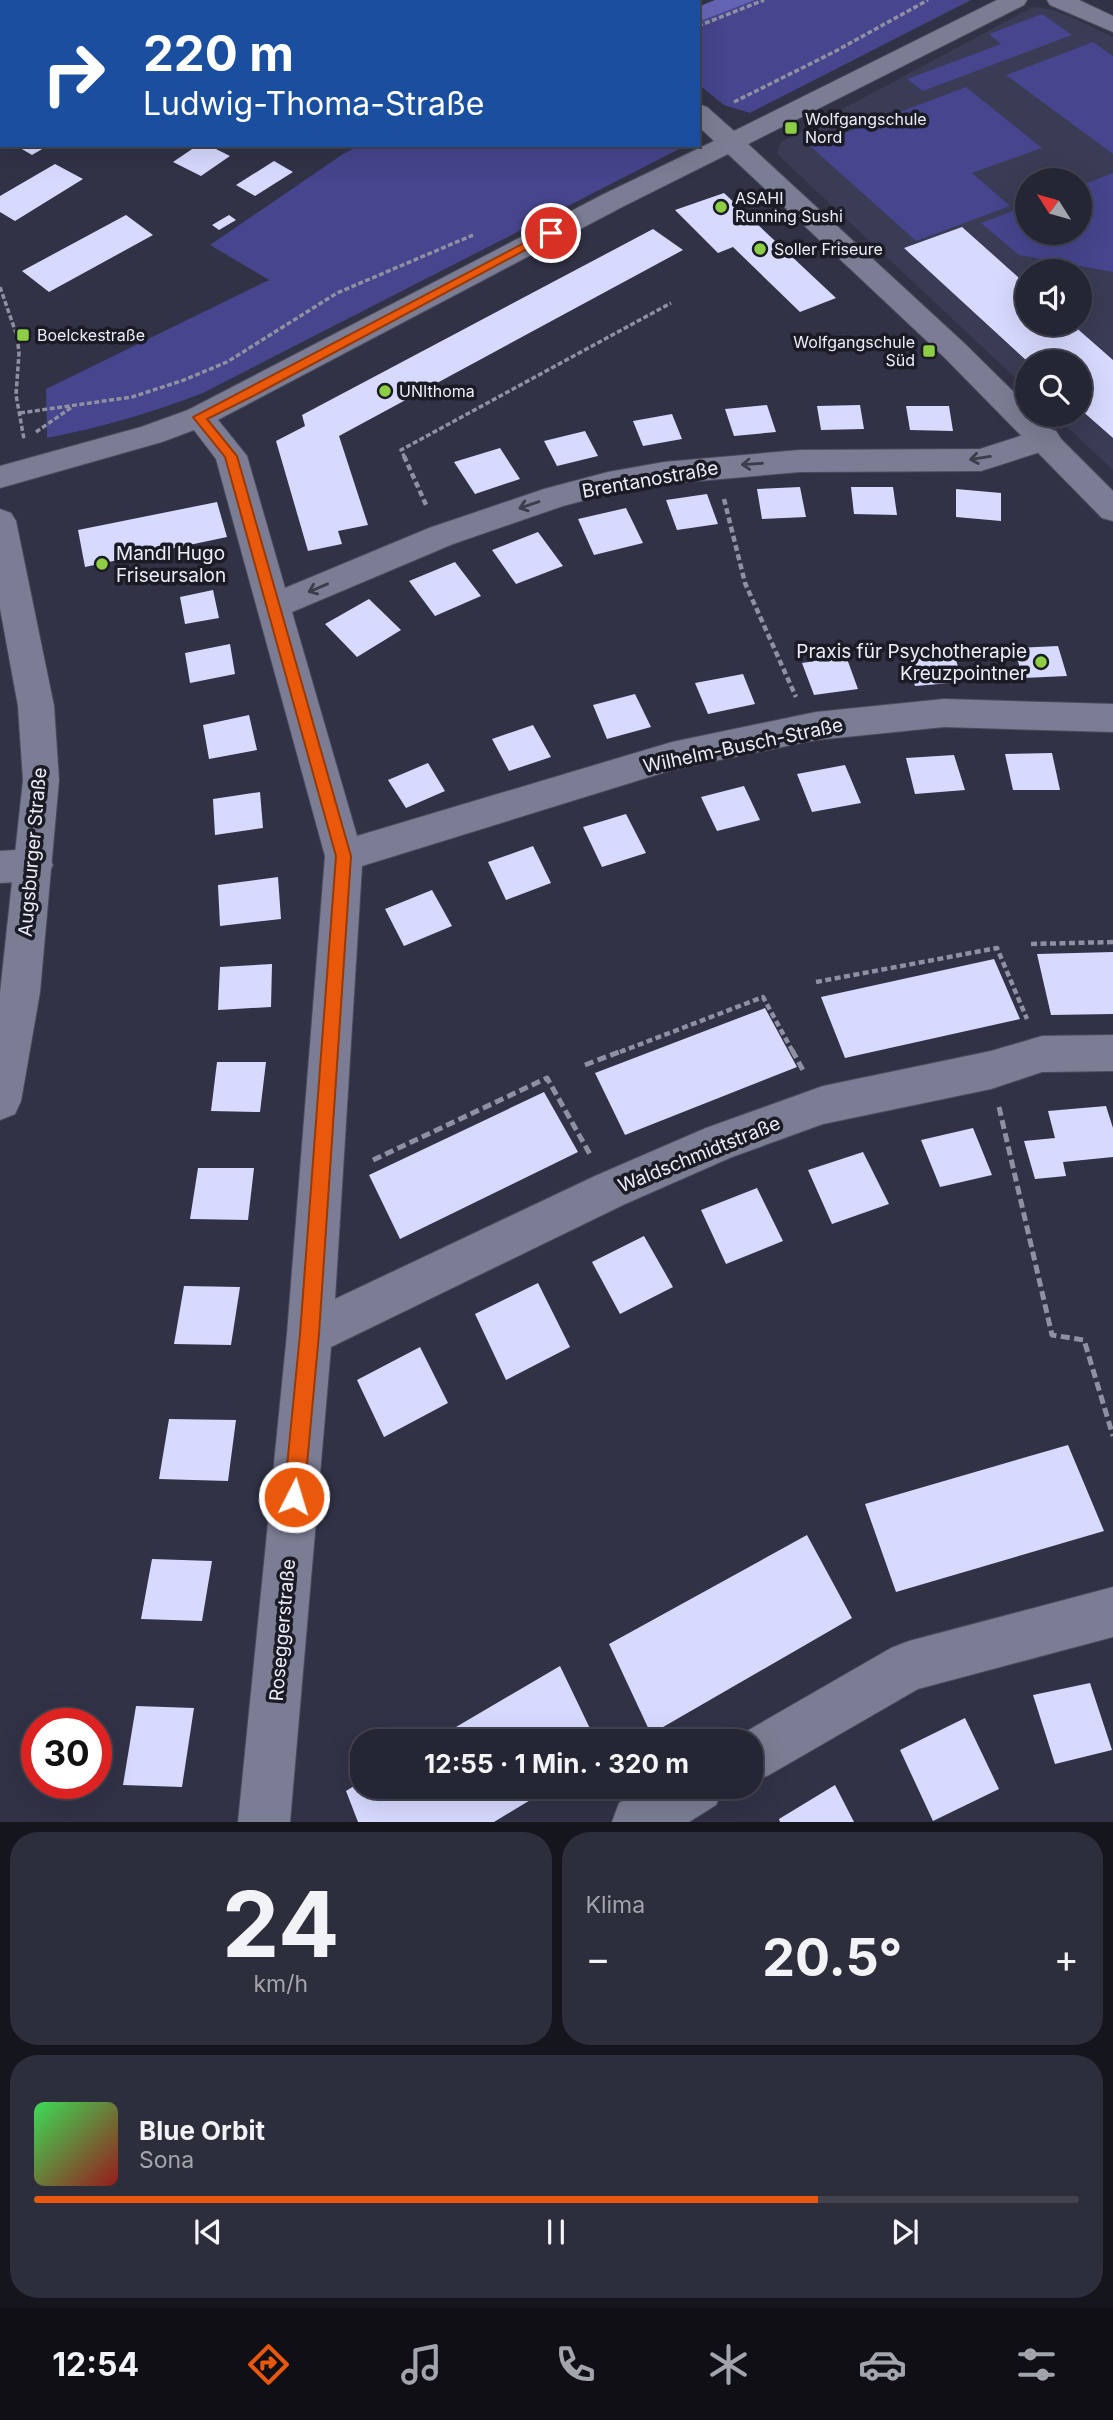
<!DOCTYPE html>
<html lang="de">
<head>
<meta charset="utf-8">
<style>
  :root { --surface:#252634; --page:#2d2e3c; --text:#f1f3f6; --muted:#a3a5ac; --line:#42434f; --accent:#ea580c }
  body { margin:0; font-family:Inter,sans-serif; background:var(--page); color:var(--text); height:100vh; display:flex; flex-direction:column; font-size:26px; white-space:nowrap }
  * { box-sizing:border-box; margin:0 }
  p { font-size:23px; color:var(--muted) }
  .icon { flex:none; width:38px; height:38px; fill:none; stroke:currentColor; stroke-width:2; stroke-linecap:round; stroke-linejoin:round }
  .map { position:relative; height:1822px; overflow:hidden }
  .sheet { display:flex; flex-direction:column; gap:10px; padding:10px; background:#14151d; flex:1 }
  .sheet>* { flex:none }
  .banner { position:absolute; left:0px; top:0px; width:700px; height:147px; box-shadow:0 7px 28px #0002,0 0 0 2px var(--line); background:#1a4fa0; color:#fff; overflow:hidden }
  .needle { width:46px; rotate:307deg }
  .controls { position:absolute; left:1015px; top:168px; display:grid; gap:14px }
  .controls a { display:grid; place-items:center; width:77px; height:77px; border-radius:50%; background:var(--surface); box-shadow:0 7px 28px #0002,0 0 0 2px var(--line); font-size:35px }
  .speed { position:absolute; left:21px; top:1708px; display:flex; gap:14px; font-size:35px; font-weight:700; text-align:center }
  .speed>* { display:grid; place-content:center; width:91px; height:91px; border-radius:50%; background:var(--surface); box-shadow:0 7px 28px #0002,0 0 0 2px var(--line); line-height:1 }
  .speed .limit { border:10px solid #d22; background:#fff; color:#111 }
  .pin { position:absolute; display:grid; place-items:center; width:60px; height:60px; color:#fff; margin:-30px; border:4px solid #fff; border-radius:50%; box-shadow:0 2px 7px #0007 }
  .me { position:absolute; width:77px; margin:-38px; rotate:5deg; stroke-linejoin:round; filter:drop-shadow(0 0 5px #0008) }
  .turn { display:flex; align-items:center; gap:24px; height:147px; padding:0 28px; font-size:32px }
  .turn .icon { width:91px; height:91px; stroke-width:2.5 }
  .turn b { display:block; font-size:49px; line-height:60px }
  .big { font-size:52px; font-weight:700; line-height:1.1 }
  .sheet .card { flex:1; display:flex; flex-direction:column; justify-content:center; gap:10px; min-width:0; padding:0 24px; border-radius:28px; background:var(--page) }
  .sheet .dial { align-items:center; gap:0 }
  .dial b { font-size:91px; line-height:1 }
  .song { display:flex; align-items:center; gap:21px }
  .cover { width:84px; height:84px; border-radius:10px; background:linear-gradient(135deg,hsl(130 70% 55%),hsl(0 70% 35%)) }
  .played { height:7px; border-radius:4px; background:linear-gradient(90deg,var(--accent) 75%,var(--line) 75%) }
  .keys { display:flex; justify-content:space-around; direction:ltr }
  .heat { display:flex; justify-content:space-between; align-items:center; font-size:38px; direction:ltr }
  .sheet .tiles { flex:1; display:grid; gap:10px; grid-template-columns:1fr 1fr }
  .card:last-child { grid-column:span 2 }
  .trip { position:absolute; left:350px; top:1729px; width:413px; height:70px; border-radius:28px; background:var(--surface); box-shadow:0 7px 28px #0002,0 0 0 2px var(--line); font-weight:700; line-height:70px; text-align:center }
  .menu { display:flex; height:112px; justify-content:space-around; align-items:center; background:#0f0f15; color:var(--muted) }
  .menu .icon { width:49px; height:49px }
  .menu .selected { color:var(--accent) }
  .menu b { font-size:32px; color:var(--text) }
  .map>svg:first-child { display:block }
  .built { fill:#3a3c55; fill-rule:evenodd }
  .green { fill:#46458d }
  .forest { fill:#6464b4 }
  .building { fill:#d7dafe }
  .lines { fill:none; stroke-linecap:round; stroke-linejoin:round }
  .street-casing { stroke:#4b4d5d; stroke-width:2 }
  .secondary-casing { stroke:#4b4d5d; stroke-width:2 }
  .path-far2 { stroke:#8f90a1; stroke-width:3.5; stroke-dasharray:5 2.5; stroke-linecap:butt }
  .path-far1 { stroke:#8f90a1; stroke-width:4.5; stroke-dasharray:6 3.5; stroke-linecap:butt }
  .path { stroke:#8f90a1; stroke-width:5; stroke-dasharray:9 4.5; stroke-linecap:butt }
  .street { fill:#7b7d94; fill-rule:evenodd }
  .secondary { fill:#7b7d94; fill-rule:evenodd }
  .oneway { stroke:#3c3d4b }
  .route { fill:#ea580c; stroke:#983908; stroke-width:2 }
  .poi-dot { fill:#8dce44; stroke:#1a1b24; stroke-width:2.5 }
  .labels { text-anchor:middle; stroke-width:7; stroke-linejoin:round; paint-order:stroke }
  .far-poi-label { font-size:16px; fill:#ebedfa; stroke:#1a1b24; text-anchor:start }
  .street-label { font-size:19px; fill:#ebedfa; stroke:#1a1b24 }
  .poi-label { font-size:19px; fill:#ebedfa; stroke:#1a1b24; text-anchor:start }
</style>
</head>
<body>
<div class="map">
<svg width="1113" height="1822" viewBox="0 0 1113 1822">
  <rect width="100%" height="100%" fill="#313246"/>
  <!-- built -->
  <path class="built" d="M1033 7 1050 9 1069 16 1113 37V470L1054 415H1080V362H1027V389L777 154 781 142ZM1027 180H1080V233H1027ZM1027 271H1080V324H1027Z"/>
  <!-- green -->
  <path class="green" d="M715 0H971L750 113 724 105 698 84V7Z
    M1042 14 1072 35 923 91 907 79 1001 44 989 34Z
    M1093 42 1113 56V154L1006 75Z
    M966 87 1042 148 972 173 1010 206 916 241 810 146Z
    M361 145H677L681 148 203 393C151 413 102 427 47 438L46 389 269 280 210 245 343 154Z
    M1113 173V272L1019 255 981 223 1027 206V233H1080V186Z"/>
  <!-- forest -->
  <path class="forest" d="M715 0H755L698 22V7Z"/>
  <!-- building -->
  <path class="building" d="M15 145H49L32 155Z
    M198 145H208L230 156 201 176 173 162Z
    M274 161 293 172 255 196 236 185Z
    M55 164 83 179 15 221 0 212V196Z
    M724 193 836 298 800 312 733 247 718 253 675 210Z
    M126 215 153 235 49 292 22 271Z
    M229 215 236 220 219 230 212 225Z
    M962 227 1027 285V324H1072L1113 360V438L1080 409V362H1028L904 248Z
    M653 229 683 250 339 436 368 525 338 531 342 544 308 551 276 441 305 426 302 415Z
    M767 405 776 432 734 436 725 409Z
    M860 405 864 429 821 430 817 406Z
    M906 406H949L953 431 910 430Z
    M672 414 682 439 643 446 633 421Z
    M585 431 598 456 557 466 544 441Z
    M500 448 520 479 475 494 454 462Z
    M800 487 806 517 762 519 757 489Z
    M851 487H893L897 515 854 514Z
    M956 489 1001 493V521L956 517Z
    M707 494 718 524 677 530 666 500Z
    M217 502 227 537 85 567 78 530Z
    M626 508 643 543 594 555 578 519Z
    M538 532 563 566 516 584 492 550Z
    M455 562 481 596 435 616 409 581Z
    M213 590 219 618 185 624 180 597Z
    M369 599 401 630 357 657 325 624Z
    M230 644 235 674 190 683 185 653Z
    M1058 646 1067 676 1023 678 1014 648Z
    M952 648 963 682 915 686 905 651Z
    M846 656 858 689 814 695 802 663Z
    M743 674 755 704 708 714 695 683Z
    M635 694 651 727 607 739 593 705Z
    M249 715 257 750 209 759 203 725Z
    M533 725 551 757 509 771 492 739Z
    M1052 753 1060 790H1013L1005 754Z
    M954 755 965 790 915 794 906 758Z
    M428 763 445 791 406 808 388 780Z
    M845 765 861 803 812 812 797 774Z
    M744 786 760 820 717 831 701 797Z
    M260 792 263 828 215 835 213 799Z
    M626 814 646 853 602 867 583 827Z
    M533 846 551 883 506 900 488 862Z
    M278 877 281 919 220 926 218 885Z
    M432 890 452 926 404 946 385 909Z
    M1113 952V1014L1051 1015 1037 954Z
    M994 959 1020 1019 845 1058 821 997Z
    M272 964 271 1007 218 1010 220 967Z
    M765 1008 797 1067 625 1135 595 1073Z
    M217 1062H266L260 1112 211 1111Z
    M544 1092 578 1152 400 1239 369 1175Z
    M1106 1106 1113 1128V1157L1063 1162 1066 1176 1035 1179 1024 1141 1055 1138 1048 1111Z
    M973 1128 992 1175 940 1187 921 1140Z
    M863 1152 889 1204 832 1224 808 1170Z
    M198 1168H254L248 1220 190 1219Z
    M757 1188 783 1241 726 1264 701 1210Z
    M644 1236 673 1287 620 1314 592 1262Z
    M538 1283 570 1347 506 1380 475 1314Z
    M184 1286 240 1287 231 1345 174 1344Z
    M420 1347 448 1403 384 1437 357 1380Z
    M169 1419 236 1420 228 1481 159 1479Z
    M1068 1445 1104 1531 896 1592 865 1504Z
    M807 1535 852 1618 651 1734 609 1644Z
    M152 1559 212 1561 202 1621 141 1619Z
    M560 1666 596 1741H431L456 1727Z
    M1090 1683 1112 1750 1055 1764 1033 1695Z
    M136 1706 194 1708 182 1787 123 1785Z
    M965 1718 999 1789 933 1821 900 1750Z
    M362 1781V1787H552L494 1822H358L346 1791Z
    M835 1785 854 1822H780L779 1819Z"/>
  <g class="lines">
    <!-- street casing -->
    <g class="street-casing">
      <path id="street" d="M198 0H224L197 2Z
        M1047 0H1079L1113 16V32L1050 5Z
        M2 109V125L0 126V110Z
        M199 407 210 410 247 456 285 588 429 528 544 489 608 472 664 462 800 450 980 449 1045 428 1056 431 1061 439 1056 447 981 471 800 472 664 484 608 494 563 506 453 544 292 612 357 836 672 742 816 712 944 699 1113 704V732L944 727 816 740 672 770 362 866 335 1299 595 1176 706 1128 823 1086 991 1051 1042 1036 1113 1035V1071L1042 1072 991 1089 823 1124 732 1157 625 1204 331 1347 290 1822H238L287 1334 325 856 216 459 184 417 188 410Z
        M34 849 47 854 53 865 47 876 34 881 0 883V851Z
        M1113 1587V1637L918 1689 769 1775 751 1783V1741H732L733 1739 891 1648 909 1641Z
        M648 1787H724L716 1805 689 1822H612L619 1803Z"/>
    </g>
    <!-- secondary casing -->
    <g class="secondary-casing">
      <path id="secondary" d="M572 0H596L597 2H573Z
        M997 0H1027L1024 5 748 144 964 343 1027 405V415H1037L1113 491V521L1102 518 944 357 728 154 624 206 210 424 162 442 0 488V466L141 427 188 410 604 194 714 141 698 126V104L707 107 734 131Z
        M0 509 11 513 16 521 54 706 59 780 40 992 21 1101 15 1114 0 1120V993L23 780 18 706 0 608Z"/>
    </g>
    <!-- path-far2 -->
    <path class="path-far2" d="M0 13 2 15
      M698 26 764 0
      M0 76 2 79
      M734 102 834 52 928 0
      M0 287 17 336 19 353 16 395 24 439
      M20 413 132 397 184 380 227 362 337 293 473 235
      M36 432 72 407
      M405 458 401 450 671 303"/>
    <!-- path-far1 -->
    <path class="path-far1" d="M404 456 427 507
      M724 499 745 583 796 697
      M1031 944 1113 942
      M816 982 997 948 1027 1019
      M620 1052 763 997 793 1052"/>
    <!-- path -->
    <path class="path" d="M792 1050 804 1072
      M585 1065 624 1050
      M999 1107 1052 1335 1084 1340 1113 1436
      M373 1160 547 1078 591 1156"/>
    <!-- street -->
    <use href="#street" class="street"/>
    <!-- secondary -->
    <use href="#secondary" class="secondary"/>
  </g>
  <!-- one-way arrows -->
  <defs><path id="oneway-shaft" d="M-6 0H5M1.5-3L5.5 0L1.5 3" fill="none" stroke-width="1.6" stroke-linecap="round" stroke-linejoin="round" transform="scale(1.75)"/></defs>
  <g class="oneway">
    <use href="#oneway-shaft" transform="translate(980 458) rotate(171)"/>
    <use href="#oneway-shaft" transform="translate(752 464) rotate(176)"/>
    <use href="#oneway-shaft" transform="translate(529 505) rotate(161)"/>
    <use href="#oneway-shaft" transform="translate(318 588) rotate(157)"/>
  </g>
  <!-- route -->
  <path class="route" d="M547 231 557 233 255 395 207 419 237 456 351 856 319 1334 304 1497 301 1504 294 1507 287 1504 284 1497 300 1334 336 856 225 457 193 417Z"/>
  <!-- markers -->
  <g class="poi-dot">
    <rect x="784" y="121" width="14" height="14" rx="3.5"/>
    <circle cx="721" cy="207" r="7"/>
    <circle cx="760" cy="249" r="7"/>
    <rect x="16" y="328" width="14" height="14" rx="3.5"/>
    <rect x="922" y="344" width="14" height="14" rx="3.5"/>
    <circle cx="385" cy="391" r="7"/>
    <circle cx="102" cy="564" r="7"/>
    <circle cx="1041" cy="662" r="7"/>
  </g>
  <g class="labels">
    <!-- far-poi labels -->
    <g class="far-poi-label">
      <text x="805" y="125">Wolfgangschule<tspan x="805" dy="18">Nord</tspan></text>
      <text x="735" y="204">ASAHI<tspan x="735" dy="18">Running Sushi</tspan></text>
      <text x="774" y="255">Soller Friseure</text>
      <text x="37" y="341">Boelckestraße</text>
      <text x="915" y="348" text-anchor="end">Wolfgangschule<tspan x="915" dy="18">Süd</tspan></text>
      <text x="399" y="397">UNIthoma</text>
    </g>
    <!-- street labels -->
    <g class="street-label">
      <text transform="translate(650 479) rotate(-10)" y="7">Brentanostraße</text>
      <text transform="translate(743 745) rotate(-12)" y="7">Wilhelm-Busch-Straße</text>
      <text transform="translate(32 852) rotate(-85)" y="7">Augsburger Straße</text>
      <text transform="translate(699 1154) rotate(-22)" y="7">Waldschmidtstraße</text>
      <text transform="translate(282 1630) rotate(-85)" y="7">Roseggerstraße</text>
    </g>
    <!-- poi labels -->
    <g class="poi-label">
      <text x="116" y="560">Mandl Hugo<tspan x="116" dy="22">Friseursalon</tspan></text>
      <text x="1027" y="658" text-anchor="end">Praxis für Psychotherapie<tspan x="1027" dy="22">Kreuzpointner</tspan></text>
    </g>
  </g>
</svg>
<div class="controls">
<a><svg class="needle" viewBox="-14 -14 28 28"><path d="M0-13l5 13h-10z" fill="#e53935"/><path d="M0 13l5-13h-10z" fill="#a3a5ac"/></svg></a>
<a><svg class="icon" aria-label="sound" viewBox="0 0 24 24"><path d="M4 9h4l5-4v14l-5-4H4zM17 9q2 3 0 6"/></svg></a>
<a><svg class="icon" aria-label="search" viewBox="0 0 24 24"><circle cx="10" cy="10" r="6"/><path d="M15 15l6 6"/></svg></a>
</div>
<div class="speed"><div class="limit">30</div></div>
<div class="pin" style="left:551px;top:233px;background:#d93025"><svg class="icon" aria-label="arrive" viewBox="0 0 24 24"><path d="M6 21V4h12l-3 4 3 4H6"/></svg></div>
<svg class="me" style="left:294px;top:1497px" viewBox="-20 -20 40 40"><circle r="17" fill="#ea580c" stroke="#fff" stroke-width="3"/><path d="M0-11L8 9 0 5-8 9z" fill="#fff"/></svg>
<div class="trip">12:55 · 1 Min. · 320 m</div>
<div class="banner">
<div class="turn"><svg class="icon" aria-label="right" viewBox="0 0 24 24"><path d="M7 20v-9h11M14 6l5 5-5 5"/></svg><div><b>220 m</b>Ludwig-Thoma-Straße</div></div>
</div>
</div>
<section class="sheet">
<div class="tiles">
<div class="card dial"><b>24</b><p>km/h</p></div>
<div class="card"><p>Klima</p>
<div class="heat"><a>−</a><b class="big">20.5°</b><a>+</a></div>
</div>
<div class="card">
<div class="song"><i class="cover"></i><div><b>Blue Orbit</b><p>Sona</p></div></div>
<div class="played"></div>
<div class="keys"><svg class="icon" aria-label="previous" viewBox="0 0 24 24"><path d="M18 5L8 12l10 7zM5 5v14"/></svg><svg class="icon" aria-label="pause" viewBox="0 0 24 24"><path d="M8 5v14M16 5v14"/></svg><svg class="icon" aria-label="next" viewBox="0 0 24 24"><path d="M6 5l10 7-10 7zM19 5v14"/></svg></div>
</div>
</div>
</section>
<nav class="menu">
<b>12:54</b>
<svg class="icon selected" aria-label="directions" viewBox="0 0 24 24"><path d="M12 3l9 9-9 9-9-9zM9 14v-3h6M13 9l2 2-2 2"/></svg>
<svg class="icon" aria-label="music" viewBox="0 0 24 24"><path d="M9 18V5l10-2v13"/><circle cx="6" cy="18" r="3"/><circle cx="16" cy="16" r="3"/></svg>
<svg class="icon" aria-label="phone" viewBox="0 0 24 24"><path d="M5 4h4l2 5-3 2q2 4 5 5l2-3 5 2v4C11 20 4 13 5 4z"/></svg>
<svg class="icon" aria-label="climate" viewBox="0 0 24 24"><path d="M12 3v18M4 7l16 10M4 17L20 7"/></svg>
<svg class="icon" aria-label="car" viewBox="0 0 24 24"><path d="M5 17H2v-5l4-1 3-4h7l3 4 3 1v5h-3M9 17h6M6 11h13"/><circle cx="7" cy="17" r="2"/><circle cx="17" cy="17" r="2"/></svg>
<svg class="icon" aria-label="filters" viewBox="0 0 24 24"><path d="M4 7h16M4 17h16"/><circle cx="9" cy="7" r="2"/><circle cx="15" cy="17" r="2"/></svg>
</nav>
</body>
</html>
